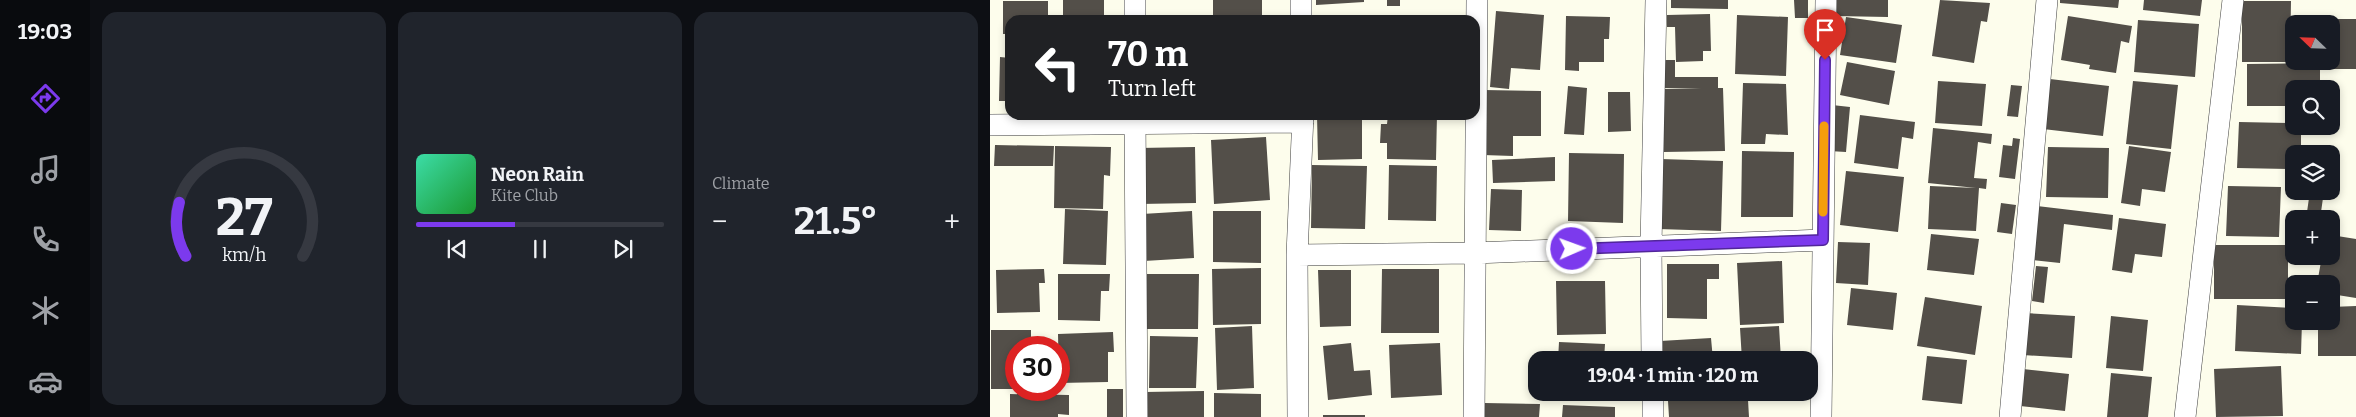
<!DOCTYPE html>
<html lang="en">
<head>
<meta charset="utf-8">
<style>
  :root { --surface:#171b24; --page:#20242c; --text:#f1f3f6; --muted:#9ea1a6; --line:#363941; --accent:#7c3aed }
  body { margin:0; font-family:Bitter,serif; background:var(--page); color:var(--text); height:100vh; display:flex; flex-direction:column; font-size:19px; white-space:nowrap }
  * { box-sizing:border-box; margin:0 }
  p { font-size:16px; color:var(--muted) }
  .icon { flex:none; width:28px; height:28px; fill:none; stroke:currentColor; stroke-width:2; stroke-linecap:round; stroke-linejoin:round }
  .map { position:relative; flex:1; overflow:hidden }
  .sheet { display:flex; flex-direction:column; gap:12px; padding:12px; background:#0d0f14; width:900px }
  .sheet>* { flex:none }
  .top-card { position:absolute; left:15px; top:15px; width:475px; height:105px; border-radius:15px; box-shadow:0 2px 8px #0003; background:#202124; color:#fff; overflow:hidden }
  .needle { width:32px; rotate:293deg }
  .buttons { position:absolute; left:1295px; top:15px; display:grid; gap:10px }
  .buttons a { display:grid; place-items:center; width:55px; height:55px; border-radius:10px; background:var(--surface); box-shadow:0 2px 8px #0003; font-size:25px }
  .speed { position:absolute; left:15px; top:336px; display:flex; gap:10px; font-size:25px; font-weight:700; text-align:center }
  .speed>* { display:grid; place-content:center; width:65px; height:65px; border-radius:50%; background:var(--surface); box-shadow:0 2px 8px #0003; line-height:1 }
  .speed .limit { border:8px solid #d22; background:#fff; color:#111 }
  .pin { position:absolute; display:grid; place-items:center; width:42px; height:42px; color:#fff; margin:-51px -21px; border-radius:50% 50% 50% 0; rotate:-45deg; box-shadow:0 0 5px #0007 }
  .pin .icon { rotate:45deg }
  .me { position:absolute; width:55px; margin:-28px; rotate:88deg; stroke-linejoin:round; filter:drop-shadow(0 0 4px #0008) }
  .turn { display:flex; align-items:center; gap:18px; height:105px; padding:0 20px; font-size:22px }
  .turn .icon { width:65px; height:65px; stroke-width:2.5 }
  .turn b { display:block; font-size:35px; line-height:42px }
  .big { font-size:38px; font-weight:700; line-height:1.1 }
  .sheet .tile { flex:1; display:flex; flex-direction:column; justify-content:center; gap:8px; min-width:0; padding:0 18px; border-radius:15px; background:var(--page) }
  .sheet .dial { align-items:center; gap:0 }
  .dial svg { height:130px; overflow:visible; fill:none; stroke:var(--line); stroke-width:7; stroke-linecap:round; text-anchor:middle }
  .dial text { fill:var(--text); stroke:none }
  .song { display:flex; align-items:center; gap:15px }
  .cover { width:60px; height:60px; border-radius:8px; background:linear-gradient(135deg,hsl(160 70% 55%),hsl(130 70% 35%)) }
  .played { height:5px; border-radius:2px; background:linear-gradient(90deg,var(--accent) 40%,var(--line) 40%) }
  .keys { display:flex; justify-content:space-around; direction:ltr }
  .heat { display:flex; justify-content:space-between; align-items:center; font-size:28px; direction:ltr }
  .sheet .tiles { flex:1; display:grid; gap:12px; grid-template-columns:repeat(3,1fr) }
  .trip { position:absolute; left:538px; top:351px; width:290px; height:50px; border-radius:15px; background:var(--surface); box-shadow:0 2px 8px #0003; font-weight:700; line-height:50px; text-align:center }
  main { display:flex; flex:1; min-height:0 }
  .menu { display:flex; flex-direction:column; width:90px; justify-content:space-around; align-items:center; background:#090b0e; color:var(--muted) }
  .menu .icon { width:35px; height:35px }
  .menu .selected { color:var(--accent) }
  .menu b { font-size:22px; color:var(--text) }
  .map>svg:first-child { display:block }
  .building { fill:#534f49 }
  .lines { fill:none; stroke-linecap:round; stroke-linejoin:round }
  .street-casing { stroke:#3f3f3f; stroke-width:22 }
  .street { stroke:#fff; stroke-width:21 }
  .route-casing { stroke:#51269a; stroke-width:12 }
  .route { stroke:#7c3aed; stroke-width:9 }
  .slow { stroke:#f59e0b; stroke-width:9 }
</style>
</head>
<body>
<main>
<nav class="menu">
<b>19:03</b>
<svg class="icon selected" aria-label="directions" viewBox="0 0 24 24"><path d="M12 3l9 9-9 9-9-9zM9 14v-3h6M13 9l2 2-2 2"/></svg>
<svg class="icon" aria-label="music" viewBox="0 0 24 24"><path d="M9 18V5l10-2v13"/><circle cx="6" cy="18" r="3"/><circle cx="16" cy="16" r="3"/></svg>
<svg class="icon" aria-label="phone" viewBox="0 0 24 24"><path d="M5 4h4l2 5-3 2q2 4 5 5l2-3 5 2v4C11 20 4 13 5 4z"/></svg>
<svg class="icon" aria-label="climate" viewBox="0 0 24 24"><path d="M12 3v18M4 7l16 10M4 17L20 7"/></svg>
<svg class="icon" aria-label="car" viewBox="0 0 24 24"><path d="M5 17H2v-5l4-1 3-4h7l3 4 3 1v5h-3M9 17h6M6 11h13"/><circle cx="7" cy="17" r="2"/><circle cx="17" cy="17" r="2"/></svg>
</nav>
<section class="sheet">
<div class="tiles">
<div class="tile dial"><svg viewBox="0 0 100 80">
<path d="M14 69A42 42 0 1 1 86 69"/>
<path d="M14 69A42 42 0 0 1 10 36" stroke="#7c3aed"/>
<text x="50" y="56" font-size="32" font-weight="700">27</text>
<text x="50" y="72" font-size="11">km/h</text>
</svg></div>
<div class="tile">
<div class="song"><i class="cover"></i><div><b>Neon Rain</b><p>Kite Club</p></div></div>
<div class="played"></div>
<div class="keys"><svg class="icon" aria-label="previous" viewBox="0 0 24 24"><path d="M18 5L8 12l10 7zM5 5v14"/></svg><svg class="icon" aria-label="pause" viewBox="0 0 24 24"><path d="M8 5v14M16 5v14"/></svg><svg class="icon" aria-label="next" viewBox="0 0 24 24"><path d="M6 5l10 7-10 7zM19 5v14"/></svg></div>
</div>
<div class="tile"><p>Climate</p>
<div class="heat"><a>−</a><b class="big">21.5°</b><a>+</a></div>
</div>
</div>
</section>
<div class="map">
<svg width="1366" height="417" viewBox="0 0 1366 417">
  <rect width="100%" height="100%" fill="#fdfdec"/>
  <!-- building -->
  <path class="building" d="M73 0H114V20H73Z
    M223 0H272V20H223Z
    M326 0H374V2L326 5Z
    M397 0H410V6H397Z
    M681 0H738V9L681 8Z
    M804 0H818V18H805Z
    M845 0H898V17L845 16Z
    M950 0 1000 3 997 22 991 21 984 63 942 56Z
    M1070 0H1129L1128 8 1070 3Z
    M1154 0H1212L1210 16 1153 10Z
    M13 1H58V15H48V20H20V34H13Z
    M1252 1H1301L1300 62H1252Z
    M506 11 554 15 550 70 521 68 519 89 500 87Z
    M720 14 721 51H713V61L686 62 685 27H677V15Z
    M747 15 798 17 796 76 745 74Z
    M401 16 445 18V20H401Z
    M576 16 620 17 619 39H614V62H589V71L575 70Z
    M1078 16 1142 26 1139 43 1131 41 1126 73 1099 69 1100 65 1071 60Z
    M856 17 912 25 906 63 850 55Z
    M1338 19H1366V69H1337V61H1341V24H1338Z
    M1148 20 1209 24 1205 77 1144 72Z
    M10 57 20 58V101H9Z
    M675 60H685V77H728V88H733L735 151 673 152 672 89 711 88H675Z
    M857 62 905 71 899 105 850 95Z
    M1330 63V89H1304V106H1257V64Z
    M1060 79 1119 86 1113 136 1053 129Z
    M948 81 996 84 992 126 945 123Z
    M1143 81 1188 85 1181 149 1136 144Z
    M753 83 796 84 798 135 776 134 775 144H751Z
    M1021 85 1032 86 1028 117 1017 116Z
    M578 86 597 88 594 135 574 134Z
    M494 90 551 91V136H523V156L493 155Z
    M618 92H640L641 131 618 132Z
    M842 105 860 107 856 152 839 151Z
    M327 115H372V159L328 160Z
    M398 115H447L446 160 397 159V143H390L391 124H397Z
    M870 115 925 122 923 139 912 137 908 169 864 163Z
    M1249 122 1304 123V126H1317V133H1311V154H1304V169L1247 168Z
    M943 128 1002 134 1001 144 988 142 984 178 997 179 996 189 989 188 986 231 938 229 940 186 986 188 938 183Z
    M276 137 280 200 224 204 221 140Z
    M1023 138 1030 139 1025 179 1009 177 1013 145 1022 146Z
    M5 145 64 146 63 166H4Z
    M65 146 121 147 120 176 114 175 113 209 64 208Z
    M1139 146 1181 152 1175 192 1152 189 1150 206 1131 203Z
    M205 147 206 203 150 204 149 148Z
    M1058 147 1119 148 1118 198 1056 197Z
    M752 151 804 152 803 217H751Z
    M579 153 634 154 633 223 578 221Z
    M565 157V181L503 183 502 160Z
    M671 159 733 161 731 231 668 229Z
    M322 165 377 166 375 229 321 228Z
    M399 165 447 166 446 221 398 220Z
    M856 171 914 177 908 232 850 225Z
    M1238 186 1291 187 1289 237 1236 236Z
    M501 189 532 190 531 231 499 230Z
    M1320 191H1334L1330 219H1316Z
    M1011 203 1026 205 1022 234 1007 232Z
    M1047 206 1123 215 1122 230 1074 224 1070 263 1041 260Z
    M75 209 118 211 116 265 73 264Z
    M202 211 204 258 154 261 152 214Z
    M223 211H271V263L223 262Z
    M1129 218 1176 224 1172 257 1145 254 1142 273 1122 270Z
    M941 234 989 239 984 275 937 270Z
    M1341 235 1366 239V298L1341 294V284H1327L1332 256H1341Z
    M848 242 880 243 878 285 846 283Z
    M1224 245H1298V299H1224Z
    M792 261 794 323 750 325 747 263Z
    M677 264H729V279H717V319L677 318Z
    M1046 266 1058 267 1054 303 1042 301Z
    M271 268V324L223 325 222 269Z
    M54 269 55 283H49L50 312 7 313 6 270Z
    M392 269H449V333H391Z
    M328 270H361V326L330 327Z
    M68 274H120L119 291H111L110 321 68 320Z
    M155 274H209L208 329H154Z
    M566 281H615L616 334 567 335Z
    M861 288 907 293 903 330 857 325Z
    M935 297 992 306 985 355 927 346Z
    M1247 305 1304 308V321H1312L1311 354 1245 351Z
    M1366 306V356H1328V321H1341V307Z
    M1035 313 1085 316 1082 358 1033 355Z
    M1121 316 1158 320 1153 371 1116 368Z
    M262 326 264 388 227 390 225 328Z
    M789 326 791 360H752L750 328Z
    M1 330H41V348H26V389H1Z
    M123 332 124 352H118V382L69 383 68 334Z
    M160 336 208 337 206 388H159Z
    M721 338 723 360H671L670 341Z
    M569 342 615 344 614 360H568Z
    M361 343 364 371 380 370 382 395 338 400 333 346Z
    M450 343 452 395 401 398 399 345Z
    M937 356 977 360 972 404 932 400Z
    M1291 366 1293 416 1226 417 1224 369Z
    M1033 369 1079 374 1075 411 1030 406Z
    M1121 373 1162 377 1158 417H1117Z
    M117 389H133V417H117Z
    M214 391V417H156L155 392Z
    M224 393 271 394V417H224Z
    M20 394 79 395V415L68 414V417H20Z
    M758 400 759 417H679L678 401Z
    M494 403 550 404 549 417H494Z
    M573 405 625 407V417H572Z
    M333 415H375V417H333Z"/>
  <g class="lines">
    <!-- street casing -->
    <g class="street-casing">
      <path id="street" d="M145 0V20
        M311 0V20
        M145 115 147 417
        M0 125 313 122
        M307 255 484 253 833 240
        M662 360 661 246 666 0
        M663 392V417
        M308 417 307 255 313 115
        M484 417 487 0
        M831 417 836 0
        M1020 417 1057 0
        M1195 417 1243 0"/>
    </g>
    <!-- street -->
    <use href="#street" class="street"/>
  </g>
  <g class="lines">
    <!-- route casing -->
    <g class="route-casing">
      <path id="route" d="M582 249 833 240 835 60"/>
    </g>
    <!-- route -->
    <use href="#route" class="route"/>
    <!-- slow -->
    <path class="slow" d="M833 212 834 126"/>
  </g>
</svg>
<div class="buttons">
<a><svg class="needle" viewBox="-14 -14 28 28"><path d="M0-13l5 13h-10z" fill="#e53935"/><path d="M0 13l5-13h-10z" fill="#9ea1a6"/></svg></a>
<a><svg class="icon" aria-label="search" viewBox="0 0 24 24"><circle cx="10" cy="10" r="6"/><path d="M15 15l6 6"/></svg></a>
<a><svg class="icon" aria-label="layers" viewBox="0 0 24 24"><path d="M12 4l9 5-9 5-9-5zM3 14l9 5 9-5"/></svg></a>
<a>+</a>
<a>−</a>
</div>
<div class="speed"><div class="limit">30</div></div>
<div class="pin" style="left:835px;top:60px;background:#d93025"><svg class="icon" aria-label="arrive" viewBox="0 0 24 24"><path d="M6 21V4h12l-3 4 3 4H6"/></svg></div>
<svg class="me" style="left:582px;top:249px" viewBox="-20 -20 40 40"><circle r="17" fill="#7c3aed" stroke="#fff" stroke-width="3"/><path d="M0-11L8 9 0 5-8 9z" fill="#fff"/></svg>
<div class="trip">19:04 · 1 min · 120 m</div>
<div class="top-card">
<div class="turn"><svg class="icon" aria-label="left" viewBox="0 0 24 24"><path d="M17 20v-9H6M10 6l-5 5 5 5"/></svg><div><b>70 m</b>Turn left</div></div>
</div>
</div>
</main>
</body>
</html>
